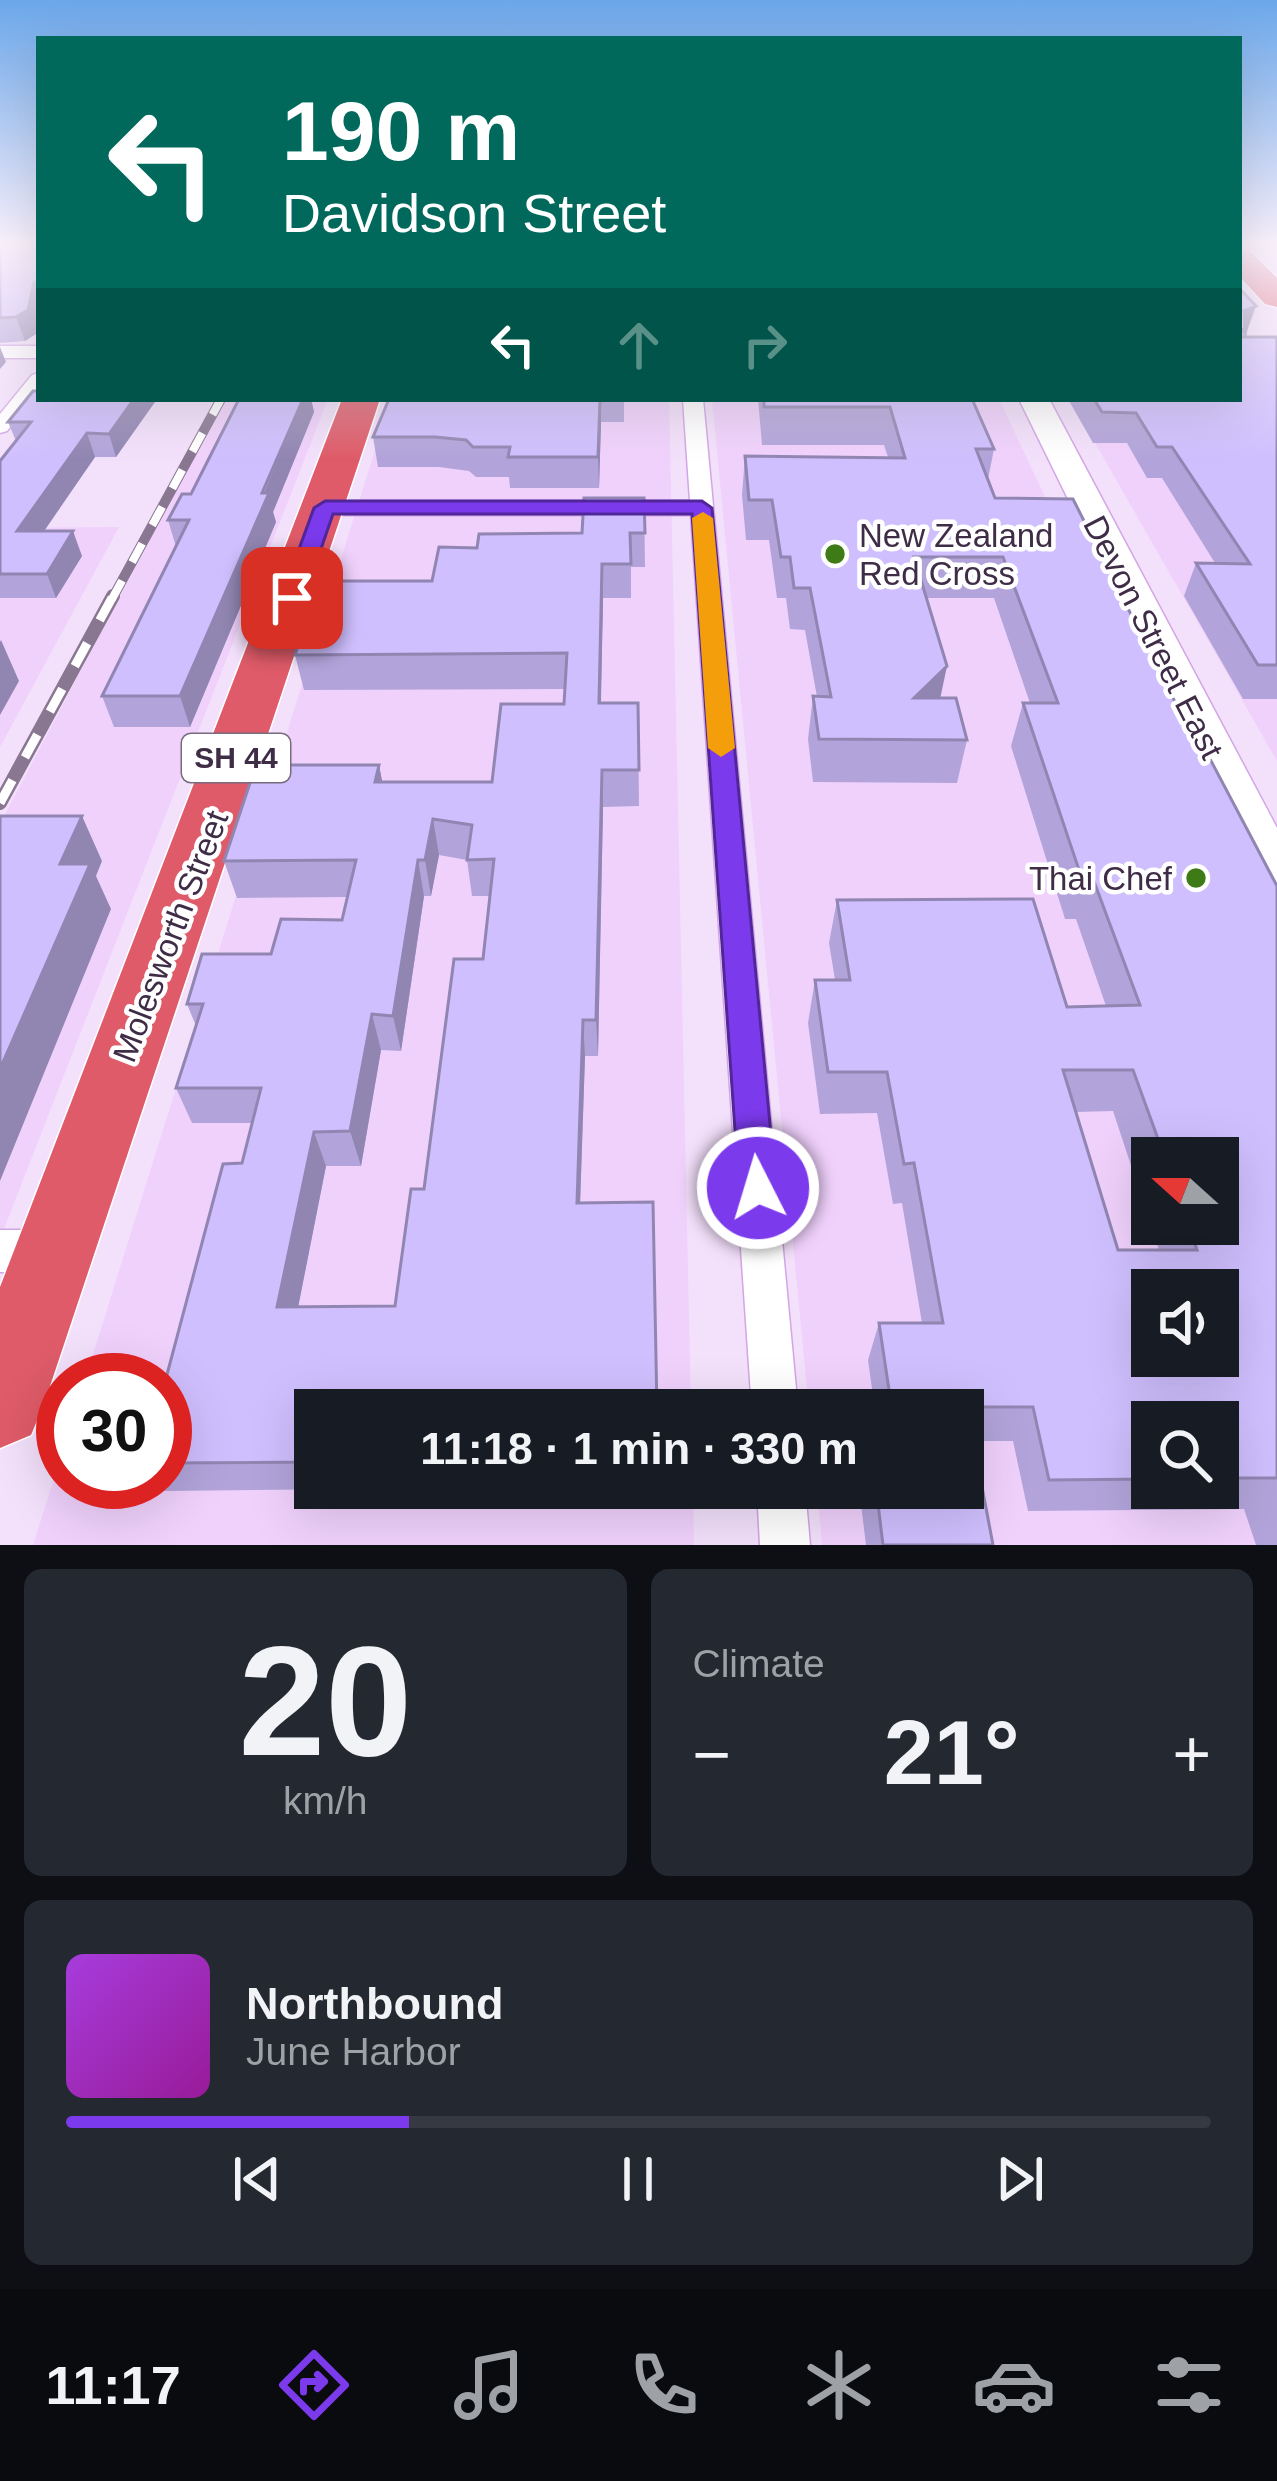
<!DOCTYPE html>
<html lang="en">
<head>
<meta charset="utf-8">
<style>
  :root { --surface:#171b24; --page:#242831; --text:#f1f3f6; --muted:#9ea1a6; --line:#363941; --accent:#7c3aed }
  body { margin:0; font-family:Helvetica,sans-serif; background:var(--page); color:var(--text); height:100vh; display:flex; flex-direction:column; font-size:45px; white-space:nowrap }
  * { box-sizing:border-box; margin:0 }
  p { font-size:39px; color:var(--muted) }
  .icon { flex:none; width:66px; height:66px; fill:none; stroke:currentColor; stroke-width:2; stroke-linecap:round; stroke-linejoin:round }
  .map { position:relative; height:1545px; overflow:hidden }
  .sheet { display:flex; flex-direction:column; gap:24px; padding:24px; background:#0d0f14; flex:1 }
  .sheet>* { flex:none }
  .hud { position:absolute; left:36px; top:36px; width:1206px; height:366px; border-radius:0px; box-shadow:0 12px 48px #0002; background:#00695c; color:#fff; overflow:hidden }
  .needle { width:78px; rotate:291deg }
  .tools { position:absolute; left:1131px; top:1137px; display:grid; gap:24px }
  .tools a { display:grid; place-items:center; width:108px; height:108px; border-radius:0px; background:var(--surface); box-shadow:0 12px 48px #0002; font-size:60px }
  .speed { position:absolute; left:36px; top:1353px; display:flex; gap:24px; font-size:60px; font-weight:700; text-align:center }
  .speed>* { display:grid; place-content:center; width:156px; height:156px; border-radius:50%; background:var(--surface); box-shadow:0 12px 48px #0002; line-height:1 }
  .speed .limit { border:18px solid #d22; background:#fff; color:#111 }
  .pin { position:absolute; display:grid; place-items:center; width:102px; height:102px; color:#fff; margin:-51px; border-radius:24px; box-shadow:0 6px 18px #0006 }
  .me { position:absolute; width:132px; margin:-66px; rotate:355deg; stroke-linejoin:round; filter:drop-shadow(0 0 9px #0008) }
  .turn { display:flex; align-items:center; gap:42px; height:252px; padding:0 48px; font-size:54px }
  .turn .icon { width:156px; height:156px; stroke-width:2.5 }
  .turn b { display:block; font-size:84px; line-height:102px }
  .lanes { display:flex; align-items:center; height:114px; padding:0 48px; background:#0003; justify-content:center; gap:60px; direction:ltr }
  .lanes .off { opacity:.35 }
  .big { font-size:90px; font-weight:700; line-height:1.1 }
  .sheet .widget { flex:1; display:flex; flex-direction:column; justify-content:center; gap:18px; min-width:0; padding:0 42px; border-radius:18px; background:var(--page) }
  .sheet .dial { align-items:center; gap:0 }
  .dial b { font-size:156px; line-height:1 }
  .song { display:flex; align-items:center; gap:36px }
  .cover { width:144px; height:144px; border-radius:18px; background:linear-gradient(135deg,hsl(280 70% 55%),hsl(300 70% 35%)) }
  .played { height:12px; border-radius:6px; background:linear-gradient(90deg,var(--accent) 30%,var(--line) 30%) }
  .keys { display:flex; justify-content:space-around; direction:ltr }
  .heat { display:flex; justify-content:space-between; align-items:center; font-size:66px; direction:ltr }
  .sheet .tiles { flex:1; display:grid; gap:24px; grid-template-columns:1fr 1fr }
  .widget:last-child { grid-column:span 2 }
  .trip { position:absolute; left:294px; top:1389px; width:690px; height:120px; border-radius:0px; background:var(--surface); box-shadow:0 12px 48px #0002; font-weight:700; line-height:120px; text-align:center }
  .tab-bar { display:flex; height:192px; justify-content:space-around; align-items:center; background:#090b0e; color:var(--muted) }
  .tab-bar .icon { width:84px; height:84px }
  .tab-bar .active { color:var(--accent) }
  .tab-bar b { font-size:54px; color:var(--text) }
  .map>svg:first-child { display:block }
  .built { fill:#f0d1fc; fill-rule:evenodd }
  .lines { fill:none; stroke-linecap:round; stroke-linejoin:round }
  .street-casing { stroke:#d3a5e5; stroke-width:3 }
  .secondary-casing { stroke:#d3a5e5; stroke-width:3 }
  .highway-casing { stroke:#fff; stroke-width:3 }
  .street { fill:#fff; fill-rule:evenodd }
  .secondary { fill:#fff; fill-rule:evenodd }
  .highway { fill:#df5b69; fill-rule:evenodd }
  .rail-far1-casing { stroke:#897691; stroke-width:10 }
  .rail-casing { stroke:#897691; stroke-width:14 }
  .rail-far1 { stroke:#fff; stroke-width:8; stroke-dasharray:21; stroke-linecap:butt }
  .rail { stroke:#fff; stroke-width:9; stroke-dasharray:26; stroke-linecap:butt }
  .wall { fill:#b2a4da; fill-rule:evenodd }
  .shaded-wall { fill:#9186b2 }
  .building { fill:#cfbffe; stroke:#9186b2; stroke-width:3; fill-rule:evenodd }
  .route { fill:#7c3aed; stroke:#51269a; stroke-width:3 }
  .slow { fill:#f59e0b }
  .poi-dot { fill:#3e7b17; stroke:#fff; stroke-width:4.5 }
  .labels { text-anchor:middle; stroke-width:9; stroke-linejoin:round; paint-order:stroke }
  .shield { fill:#fff; stroke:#796b7e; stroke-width:3 }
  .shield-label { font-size:30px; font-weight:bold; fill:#3f2c46 }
  .poi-label { font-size:33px; fill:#3f2c46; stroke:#fff; text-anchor:start }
  .street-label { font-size:33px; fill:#3f2c46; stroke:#fff }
</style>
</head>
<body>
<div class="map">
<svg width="1277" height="1545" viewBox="0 0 1277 1545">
  <rect width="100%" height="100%" fill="#f3e0fb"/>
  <!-- built -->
  <path class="built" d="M1277 365V761L1070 399H1239Z
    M224 399H328L0 1239V824Z
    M391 399H669L691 1410H315V1488H693L694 1545H33L63 1450V1482H165V1380H85Z
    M712 399H999L1277 990V1545H822L817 1488H963V1410H809ZM1152 1158H1218V1224H1152ZM1152 1290H1218V1356H1152ZM1152 1422H1218V1488H1152Z
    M119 527 0 747V528Z"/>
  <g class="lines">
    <!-- street casing -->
    <g class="street-casing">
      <path id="street" d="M0 346H39V358H0Z
        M39 373V392L7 431 0 433V414L32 375Z
        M683 399H703L798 1410H752L691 515H325L313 508 325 501H690Z
        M0 1230H53L68 1236 74 1251 68 1266 53 1272H0Z
        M757 1488H805L810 1545H760Z"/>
    </g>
    <!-- secondary casing -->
    <g class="secondary-casing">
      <path id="secondary" d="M1019 399H1049L1277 828V892L1260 887 1252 874Z"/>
    </g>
    <!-- highway casing -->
    <g class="highway-casing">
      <path id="highway" d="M1239 249 1250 251 1277 278V307L1265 304 1239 276Z
        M342 399H380L44 1404 31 1435 0 1448V1287Z"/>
    </g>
    <!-- street -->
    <use href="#street" class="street"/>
    <!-- secondary -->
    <use href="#secondary" class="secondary"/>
    <!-- highway -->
    <use href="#highway" class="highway"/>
    <!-- rail-far1 casing -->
    <g class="rail-far1-casing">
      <path id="rail-far1" d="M112 599 221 399"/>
    </g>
    <!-- rail casing -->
    <g class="rail-casing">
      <path id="rail" d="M0 803 113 596"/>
    </g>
    <!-- rail-far1 -->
    <use href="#rail-far1" class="rail-far1"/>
    <!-- rail -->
    <use href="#rail" class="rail"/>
  </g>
  <!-- wall -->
  <path class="wall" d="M0 244 36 334 25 341 0 343Z
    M1239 288 1246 334 1244 337H1277V699H1243L1184 596 1196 563H1215L1162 478H1147L1127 443H1093L1068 399H1239Z
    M157 399 116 457H95L43 531 82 556 56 598H0V461L16 441 8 422Z
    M239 399H311L314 412 273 512 276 522 190 727H114L102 696 176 547 168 520 191 494Z
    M389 399H624V422H601L599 488H510L509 477H476L469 471 439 467H378L373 437Z
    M758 399H972L994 449 988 479 995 498 1175 702 1277 886V1545H1256L1244 1509 1028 1511 1013 1441H973L993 1545H866L859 1488H963V1410H875L868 1360 879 1323H922L902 1203 893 1204 877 1113 820 1114 808 1023 815 980H835L829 943 837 900 1067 1007 1106 1006 1076 919H1065L1011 746 1023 703H1030L994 598H926L940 698 967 740 957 783 813 782 808 739 813 696 817 697 805 630 790 629 786 598H777L769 540H746L742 495 745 456 888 457 884 445H762ZM1113 1111 1159 1250H1118L1076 1112ZM1152 1158H1218V1224H1152ZM1152 1422H1218V1488H1152Z
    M584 498H644L645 567H631V598H603L601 703H638L639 806 603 807 598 1056H585L580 1202H653L657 1410H315V1488H464L165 1491 158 1482H165V1382L223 1164 242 1163 253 1123H192L176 1088 196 1026 187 1004 202 954H271L281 919 342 920 347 897 237 898 224 861 256 765H379L382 782H492L501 704H564V689L304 690 295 655 319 581H432L439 547 477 548 479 534 582 533ZM439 855 467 860 472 896H490L483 959H454L424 1189H411L395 1306 298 1307 326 1166H361L381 1050 401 1051 424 896H431Z"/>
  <!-- shaded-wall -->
  <path class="shaded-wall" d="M34 282H39V319L36 334 25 341 16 317Z
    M1256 306 1246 334 1244 335V311Z
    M0 347 6 362 0 369Z
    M134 399H157L116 457 109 434Z
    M303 399H311L314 412 273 512 276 522 190 727 180 696Z
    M601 399V422L599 488 598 457Z
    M87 433 95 457 27 556 17 531Z
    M73 531 82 556 56 598 47 574Z
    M602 564 603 598 600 739 599 703Z
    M1 640 19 681 0 715V642Z
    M947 666 938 709 914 698Z
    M379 765 386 801 375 782Z
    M602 770 603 807 598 1056 596 1020Z
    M82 816 102 861 96 876 111 909 0 1181V1069L60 864Z
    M433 819 439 855 431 896 425 860Z
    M418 860 424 896 401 1051 393 1016Z
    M372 1014 381 1050 361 1166 350 1131Z
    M583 1020 585 1056 579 1236 577 1203Z
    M314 1132 326 1166 292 1338 277 1307Z"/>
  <!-- building -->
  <path class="building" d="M0 244H39V282H34L28 310 16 317 0 318Z
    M1239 288 1256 306 1244 311 1245 333 1239 326Z
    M1239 337H1277V665H1258L1196 563 1250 564 1172 447H1157L1136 413 1102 412 1094 399H1239Z
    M33 391H39V399H134L109 434 87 433 17 531H73L47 574H0V461L31 422H8Z
    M239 399H303L262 493H269L180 696H102L189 520H168L182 494H191Z
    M389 399H600L598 457H508L510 447H473L466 440 435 437H373Z
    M764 399H972L994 449H976L995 498 1073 499 1175 702H1180L1277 886V1478H1218V1422H1152V1479L1049 1480 1033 1407H967L993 1545H883L876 1488H963V1410H892L879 1323H943L914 1163 904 1164 887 1072H828L815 980H850L837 900 1033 899 1067 1007 1140 1005 1092 876H1081L1023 703H1058L1003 557H914L947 666 914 698H956L967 740 819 739 813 696 831 697 810 588H794L790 557H781L772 500H749L745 456 905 458 890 407H764ZM1063 1070H1133L1165 1158H1218V1224H1188L1197 1250H1118ZM1152 1290H1218V1356H1152Z
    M584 498H644L645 533H630L631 564H602L599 703H638L639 770H602L596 1020H583L577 1203 653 1202 657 1410H315V1462L165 1463V1382L223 1164 242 1163 261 1088H176L203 1004H187L202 954H271L281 919 342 920 356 860 224 861 256 765H379L375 782H492L501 704H564L567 653 295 655 319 581H432L439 547 477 548 479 534 582 533ZM433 819 472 825 467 860 494 859 483 959H454L424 1189H411L395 1306 277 1307 314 1132 350 1131 372 1014 393 1016 418 860H425Z
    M0 816H82L60 864H90L0 1069Z"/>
  <!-- sky -->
  <linearGradient id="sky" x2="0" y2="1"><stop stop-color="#6ba7ea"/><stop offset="0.53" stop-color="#faf1fd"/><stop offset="1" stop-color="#faf1fd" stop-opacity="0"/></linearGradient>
  <rect width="1277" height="460" fill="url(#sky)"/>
  <!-- route -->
  <path class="route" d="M325 501H702L712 508 776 1188 771 1200 758 1205 744 1200 739 1188 692 514H333L304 598 292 605 284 603 281 598 314 508Z"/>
  <!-- slow -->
  <path class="slow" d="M703 512 713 518 735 748 721 757 708 748 692 518Z"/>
  <!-- markers -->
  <g class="poi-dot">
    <circle cx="835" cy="554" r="12"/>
    <circle cx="1196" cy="878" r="12"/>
  </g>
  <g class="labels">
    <!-- shield labels -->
    <rect class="shield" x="182" y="734" width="108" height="48" rx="9"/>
    <g class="shield-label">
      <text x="236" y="768">SH 44</text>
    </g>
    <!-- poi labels -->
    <g class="poi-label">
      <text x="859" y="547">New Zealand<tspan x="859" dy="38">Red Cross</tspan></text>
      <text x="1172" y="890" text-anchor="end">Thai Chef</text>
    </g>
    <!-- street labels -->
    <g class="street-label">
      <text transform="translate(1154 637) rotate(63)" y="12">Devon Street East</text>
      <text transform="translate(170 936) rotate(-69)" y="12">Molesworth Street</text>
    </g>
  </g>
</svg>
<div class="tools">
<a><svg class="needle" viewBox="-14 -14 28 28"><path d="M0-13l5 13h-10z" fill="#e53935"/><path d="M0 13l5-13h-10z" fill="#9ea1a6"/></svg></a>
<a><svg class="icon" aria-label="sound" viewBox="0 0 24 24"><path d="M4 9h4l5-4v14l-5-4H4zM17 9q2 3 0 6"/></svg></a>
<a><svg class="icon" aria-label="search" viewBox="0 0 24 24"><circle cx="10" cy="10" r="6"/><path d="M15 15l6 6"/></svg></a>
</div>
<div class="speed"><div class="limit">30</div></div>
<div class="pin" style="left:292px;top:598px;background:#d93025"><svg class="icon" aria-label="arrive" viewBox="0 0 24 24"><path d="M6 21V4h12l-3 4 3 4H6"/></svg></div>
<svg class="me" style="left:758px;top:1188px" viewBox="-20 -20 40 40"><circle r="17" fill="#7c3aed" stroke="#fff" stroke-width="3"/><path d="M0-11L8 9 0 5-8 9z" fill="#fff"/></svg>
<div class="trip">11:18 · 1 min · 330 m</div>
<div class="hud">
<div class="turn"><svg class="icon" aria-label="left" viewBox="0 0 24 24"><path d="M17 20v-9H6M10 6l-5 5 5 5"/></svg><div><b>190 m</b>Davidson Street</div></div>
<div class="lanes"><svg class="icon" aria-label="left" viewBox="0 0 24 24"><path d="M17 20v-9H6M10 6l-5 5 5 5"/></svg><svg class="icon off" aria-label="ahead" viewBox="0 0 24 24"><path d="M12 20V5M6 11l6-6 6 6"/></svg><svg class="icon off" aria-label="right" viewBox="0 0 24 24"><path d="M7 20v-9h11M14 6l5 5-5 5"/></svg></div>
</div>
</div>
<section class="sheet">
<div class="tiles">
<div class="widget dial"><b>20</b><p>km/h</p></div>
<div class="widget"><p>Climate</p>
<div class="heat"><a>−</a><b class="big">21°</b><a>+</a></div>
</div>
<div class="widget">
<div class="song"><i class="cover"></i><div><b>Northbound</b><p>June Harbor</p></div></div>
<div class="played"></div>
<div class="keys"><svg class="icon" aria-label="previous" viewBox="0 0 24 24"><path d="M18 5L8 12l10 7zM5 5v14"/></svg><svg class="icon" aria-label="pause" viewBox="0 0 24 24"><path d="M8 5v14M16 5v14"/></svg><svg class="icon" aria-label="next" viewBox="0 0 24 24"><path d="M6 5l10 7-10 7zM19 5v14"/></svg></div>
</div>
</div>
</section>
<nav class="tab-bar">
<b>11:17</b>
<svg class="icon active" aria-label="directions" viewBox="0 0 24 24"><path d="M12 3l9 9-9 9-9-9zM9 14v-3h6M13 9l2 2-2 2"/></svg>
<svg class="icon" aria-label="music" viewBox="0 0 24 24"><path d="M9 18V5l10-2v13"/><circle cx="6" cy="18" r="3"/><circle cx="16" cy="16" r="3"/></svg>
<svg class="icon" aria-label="phone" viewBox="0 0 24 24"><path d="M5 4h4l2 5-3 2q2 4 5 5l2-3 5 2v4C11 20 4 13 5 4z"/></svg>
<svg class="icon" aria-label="climate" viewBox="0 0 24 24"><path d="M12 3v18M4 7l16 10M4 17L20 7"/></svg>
<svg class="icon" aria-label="car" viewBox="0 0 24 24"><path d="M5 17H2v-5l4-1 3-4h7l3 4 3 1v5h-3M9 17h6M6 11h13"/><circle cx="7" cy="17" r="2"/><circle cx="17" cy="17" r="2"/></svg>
<svg class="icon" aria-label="filters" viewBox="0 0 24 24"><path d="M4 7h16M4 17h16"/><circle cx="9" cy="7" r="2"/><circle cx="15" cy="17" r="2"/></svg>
</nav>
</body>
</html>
